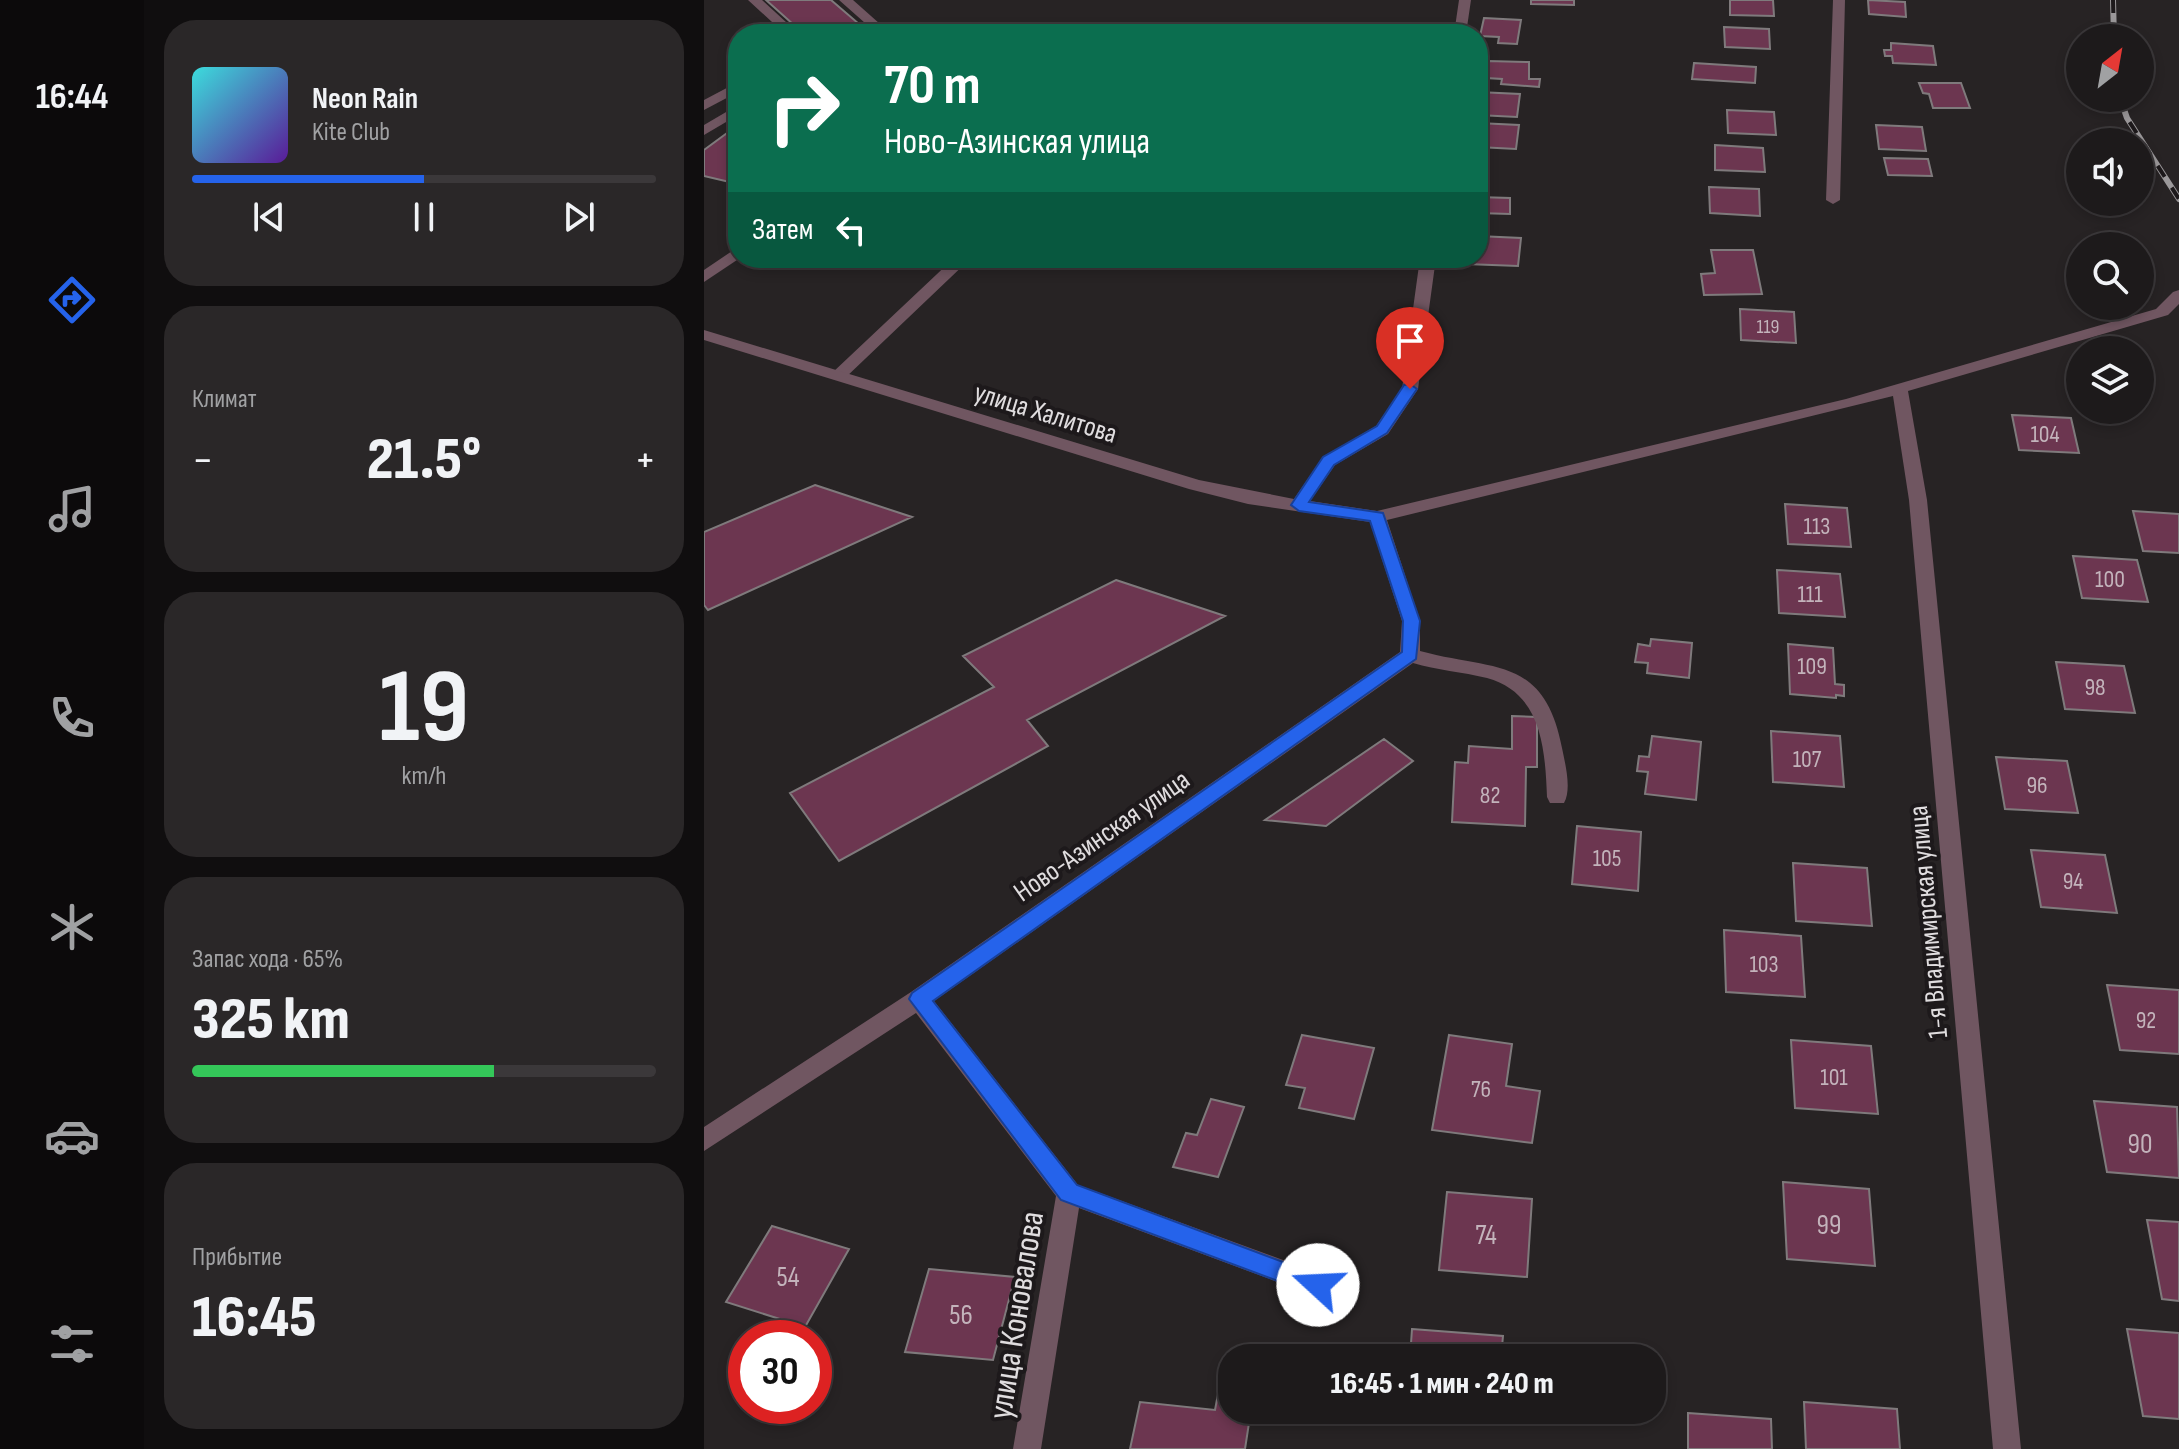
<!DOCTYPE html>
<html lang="ru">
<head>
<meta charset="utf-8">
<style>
  :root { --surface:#1d1a1b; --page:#2a2728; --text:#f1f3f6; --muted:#a0a1a3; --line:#3b383a; --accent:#2563eb }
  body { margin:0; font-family:"Sofia Sans Condensed",sans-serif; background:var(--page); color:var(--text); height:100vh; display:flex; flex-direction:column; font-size:30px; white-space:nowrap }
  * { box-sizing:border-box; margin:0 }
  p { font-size:26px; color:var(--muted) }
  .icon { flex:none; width:44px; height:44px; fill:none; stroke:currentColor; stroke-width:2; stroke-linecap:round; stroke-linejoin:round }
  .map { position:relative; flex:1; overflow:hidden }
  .panel { display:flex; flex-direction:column; gap:20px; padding:20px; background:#100e0f; width:560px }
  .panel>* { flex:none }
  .banner { position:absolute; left:24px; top:24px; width:760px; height:244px; border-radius:32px; box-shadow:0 4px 12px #0003,0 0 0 2px var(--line); background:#0b6e4f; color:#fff; overflow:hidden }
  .needle { width:52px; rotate:31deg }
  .buttons { position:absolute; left:1362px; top:24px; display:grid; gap:16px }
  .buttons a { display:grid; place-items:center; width:88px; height:88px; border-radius:50%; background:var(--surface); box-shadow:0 4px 12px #0003,0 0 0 2px var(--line); font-size:40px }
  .speed { position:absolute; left:24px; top:1320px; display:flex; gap:16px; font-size:40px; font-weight:700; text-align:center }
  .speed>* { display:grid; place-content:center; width:104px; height:104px; border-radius:50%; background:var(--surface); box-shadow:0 4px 12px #0003,0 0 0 2px var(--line); line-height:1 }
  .speed .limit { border:12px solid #d22; background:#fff; color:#111 }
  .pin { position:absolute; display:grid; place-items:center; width:68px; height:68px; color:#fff; margin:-82px -34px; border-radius:50% 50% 50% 0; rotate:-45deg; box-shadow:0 0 8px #0007 }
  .pin .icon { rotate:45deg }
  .me { position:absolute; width:88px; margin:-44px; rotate:290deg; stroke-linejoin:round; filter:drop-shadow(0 0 6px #0008) }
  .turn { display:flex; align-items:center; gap:28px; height:168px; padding:0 24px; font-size:36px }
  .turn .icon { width:104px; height:104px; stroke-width:2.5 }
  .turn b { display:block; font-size:56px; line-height:68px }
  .then { display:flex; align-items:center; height:76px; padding:0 24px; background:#0003; gap:16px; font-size:30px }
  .big { font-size:60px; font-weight:800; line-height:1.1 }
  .panel .card { flex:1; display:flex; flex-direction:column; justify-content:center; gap:12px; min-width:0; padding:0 28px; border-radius:32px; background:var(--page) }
  .panel .dial { align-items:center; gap:0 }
  .dial b { font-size:104px; line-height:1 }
  .song { display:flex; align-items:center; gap:24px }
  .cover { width:96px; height:96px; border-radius:12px; background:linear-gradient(135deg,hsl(180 70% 55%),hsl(270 70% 35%)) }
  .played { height:8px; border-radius:4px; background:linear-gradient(90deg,var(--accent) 50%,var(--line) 50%) }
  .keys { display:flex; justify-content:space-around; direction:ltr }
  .heat { display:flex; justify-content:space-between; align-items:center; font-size:44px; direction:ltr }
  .charge { height:12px; border-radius:6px; background:linear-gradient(90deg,#34c759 65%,var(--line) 0) }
  .trip { position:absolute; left:514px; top:1344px; width:448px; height:80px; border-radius:32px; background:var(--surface); box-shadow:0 4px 12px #0003,0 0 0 2px var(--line); font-weight:800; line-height:80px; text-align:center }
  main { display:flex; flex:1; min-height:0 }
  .dock { display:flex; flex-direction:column; width:144px; justify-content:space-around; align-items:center; background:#0c0a0b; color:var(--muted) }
  .dock .icon { width:56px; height:56px }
  .dock .active { color:var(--accent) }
  .dock b { font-size:36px; color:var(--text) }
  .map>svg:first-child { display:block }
  .building { fill:#6c3650; stroke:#7f7a7c; stroke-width:2 }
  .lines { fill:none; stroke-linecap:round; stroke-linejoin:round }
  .lane { fill:#705661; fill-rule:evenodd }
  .street { fill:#705661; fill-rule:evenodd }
  .rail-casing { stroke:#9b989a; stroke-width:6 }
  .rail { stroke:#1d191b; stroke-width:4; stroke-dasharray:13; stroke-linecap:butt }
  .route { fill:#2563eb; stroke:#184099; stroke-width:2 }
  .labels { text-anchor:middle; stroke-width:8; stroke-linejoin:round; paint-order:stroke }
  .far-number-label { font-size:20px; fill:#c3b3bb }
  .number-label { font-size:24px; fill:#c3b3bb }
  .street-label { font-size:28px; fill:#e0dddf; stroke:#1d191b }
  .near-number-label { font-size:28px; fill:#c3b3bb }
  .near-street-label { font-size:34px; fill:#e0dddf; stroke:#1d191b }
</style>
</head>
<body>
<main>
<nav class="dock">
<b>16:44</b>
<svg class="icon active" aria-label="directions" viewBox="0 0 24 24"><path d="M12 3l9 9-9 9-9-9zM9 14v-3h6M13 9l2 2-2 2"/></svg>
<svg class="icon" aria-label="music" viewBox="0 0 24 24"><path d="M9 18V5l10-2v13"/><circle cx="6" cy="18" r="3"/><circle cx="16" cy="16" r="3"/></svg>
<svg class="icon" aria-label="phone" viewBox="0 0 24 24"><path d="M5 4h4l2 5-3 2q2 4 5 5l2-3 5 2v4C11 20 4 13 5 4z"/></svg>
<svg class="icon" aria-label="climate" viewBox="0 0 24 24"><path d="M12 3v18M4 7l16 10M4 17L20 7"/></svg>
<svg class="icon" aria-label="car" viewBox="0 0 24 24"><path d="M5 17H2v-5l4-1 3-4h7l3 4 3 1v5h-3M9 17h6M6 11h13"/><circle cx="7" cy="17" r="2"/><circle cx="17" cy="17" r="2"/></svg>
<svg class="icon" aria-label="filters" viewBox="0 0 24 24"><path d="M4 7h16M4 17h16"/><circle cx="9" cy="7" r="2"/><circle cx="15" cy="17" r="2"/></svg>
</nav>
<section class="panel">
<div class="card">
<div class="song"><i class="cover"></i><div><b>Neon Rain</b><p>Kite Club</p></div></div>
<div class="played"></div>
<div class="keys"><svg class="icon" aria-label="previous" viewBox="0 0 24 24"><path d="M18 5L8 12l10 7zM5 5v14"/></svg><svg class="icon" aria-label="pause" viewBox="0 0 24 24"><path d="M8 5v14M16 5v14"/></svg><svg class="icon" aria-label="next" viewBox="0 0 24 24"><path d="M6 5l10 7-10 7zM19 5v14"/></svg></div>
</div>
<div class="card"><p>Климат</p>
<div class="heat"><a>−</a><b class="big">21.5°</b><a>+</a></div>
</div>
<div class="card dial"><b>19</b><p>km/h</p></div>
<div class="card"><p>Запас хода · 65%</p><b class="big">325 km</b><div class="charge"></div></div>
<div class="card"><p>Прибытие</p><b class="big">16:45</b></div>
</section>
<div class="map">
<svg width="1475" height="1449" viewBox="0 0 1475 1449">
  <rect width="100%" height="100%" fill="#272324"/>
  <!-- building -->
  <path class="building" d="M62 0H127L155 24 121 34H100Z
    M827 0H870V5L827 4Z
    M1026 0H1069L1070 16 1026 15Z
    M1164 0 1201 2 1202 17 1165 14Z
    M780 18 817 20 813 44 794 43 795 37 776 36Z
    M1020 27 1065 29 1066 49 1021 47Z
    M1187 43 1229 46 1232 65 1189 63 1188 56H1181L1180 50H1187Z
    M784 61 825 62V79H836L835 87 797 84 798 79 782 78Z
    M990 63 1052 67 1051 83 988 79Z
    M1215 83H1257L1266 108H1229L1225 94 1219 93Z
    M774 92 816 94 813 117 774 115Z
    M1023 110 1070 112 1072 135 1024 133Z
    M774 123 815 125 812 149 774 147Z
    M34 125V184L0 176V150Z
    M1172 125 1218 127 1222 151 1175 149Z
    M1011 145 1059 148 1061 172 1011 170Z
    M1180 158 1224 159 1228 176 1184 175Z
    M1005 187 1055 189 1056 216 1006 213Z
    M774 197 806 198V214L774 213Z
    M774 236 817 238 814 266 762 264 763 258H774Z
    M1007 250H1049L1058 294 1000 295 997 274 1011 273Z
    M141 258H183L174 266Z
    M1036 309 1090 312 1092 343 1037 340Z
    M1308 415 1367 418 1375 453 1315 450Z
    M111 485 208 517 4 610 0 605V532Z
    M1081 504 1143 508 1147 547 1084 544Z
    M1429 511 1475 514V553L1439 551Z
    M1369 556 1433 560 1444 602 1378 598Z
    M1073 570 1136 574 1141 617 1075 613Z
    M412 580 521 616 323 720 344 746 135 861 86 793 290 687 259 656Z
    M947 639 988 643 985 678 943 673 944 663 931 662 934 644 946 646Z
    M1084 644 1129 648 1131 684 1140 685V696L1132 695V698L1086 694Z
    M1352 662 1420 666 1431 713 1361 709Z
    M808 716 833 717V767H822L821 826 748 822 751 762 764 763 765 746 808 749Z
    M1067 731 1136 736 1140 787 1069 782Z
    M948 736 997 742 992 800 941 794 944 772 933 771 935 756 945 757Z
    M680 739 709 761 622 826 561 820Z
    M1292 757 1363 761 1374 813 1301 809Z
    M873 826 937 832 934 891 868 884Z
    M1327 850 1401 855 1413 913 1337 907Z
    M1089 863 1163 868 1168 926 1092 921Z
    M1020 930 1097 936 1101 997 1022 992Z
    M1403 985 1475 990V1054L1416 1050Z
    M598 1035 670 1048 650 1119 595 1108 601 1088 582 1085Z
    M745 1035 808 1044 802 1086 836 1091 828 1143 728 1130Z
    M1087 1040 1167 1046 1174 1114 1091 1108Z
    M507 1099 540 1107 514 1177 469 1167 482 1133 493 1135Z
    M1390 1101 1473 1107 1475 1178 1403 1172Z
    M1079 1182 1165 1189 1171 1266 1083 1259Z
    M743 1192 828 1199 823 1277 735 1270Z
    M1443 1220 1475 1222V1301L1458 1299Z
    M68 1226 145 1249 101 1327 22 1302Z
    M225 1269 311 1277 289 1360 201 1352Z
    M708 1329 799 1336 797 1358H706Z
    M1423 1329 1475 1333V1419L1439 1416Z
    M520 1362 528 1363V1410H547L541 1449H426L436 1402 511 1410Z
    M1100 1402 1193 1409 1196 1449H1102Z
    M700 1410H794L793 1424 700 1416Z
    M984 1413 1067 1419 1068 1449H984Z"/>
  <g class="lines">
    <!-- lane -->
    <path class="lane" d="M44 0H58L95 34H81Z
      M135 0H149L176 24 153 34H134L161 23Z
      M34 82V92L0 110V100Z
      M34 105V115L0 135V125Z
      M34 247 36 258 0 282V270Z
      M250 258H267L140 379H128L126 376 128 373Z"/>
    <!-- street -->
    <path class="street" d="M755 0H767L762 34H750Z
      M1129 0H1141L1136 200 1129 204 1122 200Z
      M716 258H732L714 389 684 434 631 465 606 501 673 511 1142 399 1452 309 1469 292 1475 290V304L1464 315 1204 391 1223 500 1317 1449H1289L1205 500 1189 396 683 520 716 621V651C789 671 840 655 858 748 861 763 868 789 860 803H846L843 797C841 749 838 693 783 678 758 672 733 670 709 663L230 1001 374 1185 623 1276 627 1285 623 1294 614 1297 375 1208 337 1449H309L352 1196 212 1013 0 1151V1127L207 992 696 652 698 621 666 522 544 504 485 489 0 340V330L495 480 590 499 619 457 672 426 698 389Z"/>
    <!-- rail casing -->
    <g class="rail-casing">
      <path id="rail" d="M1409 0 1410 38
        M1416 98 1423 118 1475 199"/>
    </g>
    <!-- rail -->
    <use href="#rail" class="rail"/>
  </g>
  <!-- route -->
  <path class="route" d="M706 384 713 389 683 433 630 465 605 502 679 513 716 621 712 659 229 1001 373 1185 622 1278 626 1285 622 1293 614 1296 357 1200 205 999 208 993 698 652 699 621 666 521 595 511 587 505 619 457 673 426 700 385Z"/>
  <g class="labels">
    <!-- far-number labels -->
    <g class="far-number-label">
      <text x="1064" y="333">119</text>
    </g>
    <!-- number labels -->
    <g class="number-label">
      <text x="1341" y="442">104</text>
      <text x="1113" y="534">113</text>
      <text x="1406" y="587">100</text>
      <text x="1106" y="602">111</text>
      <text x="1108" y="674">109</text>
      <text x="1391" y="695">98</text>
      <text x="1103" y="767">107</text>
      <text x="1333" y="793">96</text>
      <text x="786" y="803">82</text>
      <text x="903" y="866">105</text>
      <text x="1369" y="889">94</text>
      <text x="1060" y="972">103</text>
      <text x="1442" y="1028">92</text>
      <text x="1130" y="1085">101</text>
      <text x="777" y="1097">76</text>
    </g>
    <!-- street labels -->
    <g class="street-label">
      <text transform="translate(342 412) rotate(17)" y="10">улица Халитова</text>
      <text transform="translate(397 835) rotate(-35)" y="10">Ново-Азинская улица</text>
      <text transform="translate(1223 922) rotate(-95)" y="10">1-я Владимирская улица</text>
    </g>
    <!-- near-number labels -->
    <g class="near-number-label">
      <text x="1436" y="1153">90</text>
      <text x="1125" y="1234">99</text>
      <text x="782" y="1244">74</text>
      <text x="84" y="1286">54</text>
      <text x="257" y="1324">56</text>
    </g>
    <!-- near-street labels -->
    <g class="near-street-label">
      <text transform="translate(311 1315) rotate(-81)" y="12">улица Коновалова</text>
    </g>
  </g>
</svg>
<div class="buttons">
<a><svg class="needle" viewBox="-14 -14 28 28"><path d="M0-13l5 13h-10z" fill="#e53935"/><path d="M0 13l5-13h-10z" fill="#a0a1a3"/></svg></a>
<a><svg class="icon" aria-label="sound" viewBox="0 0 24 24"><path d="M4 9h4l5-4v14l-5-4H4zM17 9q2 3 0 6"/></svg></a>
<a><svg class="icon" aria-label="search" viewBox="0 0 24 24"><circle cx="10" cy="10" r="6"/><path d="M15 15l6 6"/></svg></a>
<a><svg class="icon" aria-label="layers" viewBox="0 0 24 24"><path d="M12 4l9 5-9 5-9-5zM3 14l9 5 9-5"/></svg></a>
</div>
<div class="speed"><div class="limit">30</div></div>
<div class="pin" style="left:706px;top:389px;background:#d93025"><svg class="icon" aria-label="arrive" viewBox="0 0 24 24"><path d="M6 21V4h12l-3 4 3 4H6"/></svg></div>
<svg class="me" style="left:614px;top:1285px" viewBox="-20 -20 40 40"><circle r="19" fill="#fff"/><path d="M0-13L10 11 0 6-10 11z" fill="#2563eb"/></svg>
<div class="trip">16:45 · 1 мин · 240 m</div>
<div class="banner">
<div class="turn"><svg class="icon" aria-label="right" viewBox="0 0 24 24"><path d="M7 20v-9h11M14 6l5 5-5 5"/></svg><div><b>70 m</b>Ново-Азинская улица</div></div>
<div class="then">Затем<svg class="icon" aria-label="left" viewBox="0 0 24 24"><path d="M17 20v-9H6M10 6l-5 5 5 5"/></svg></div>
</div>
</div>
</main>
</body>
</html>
